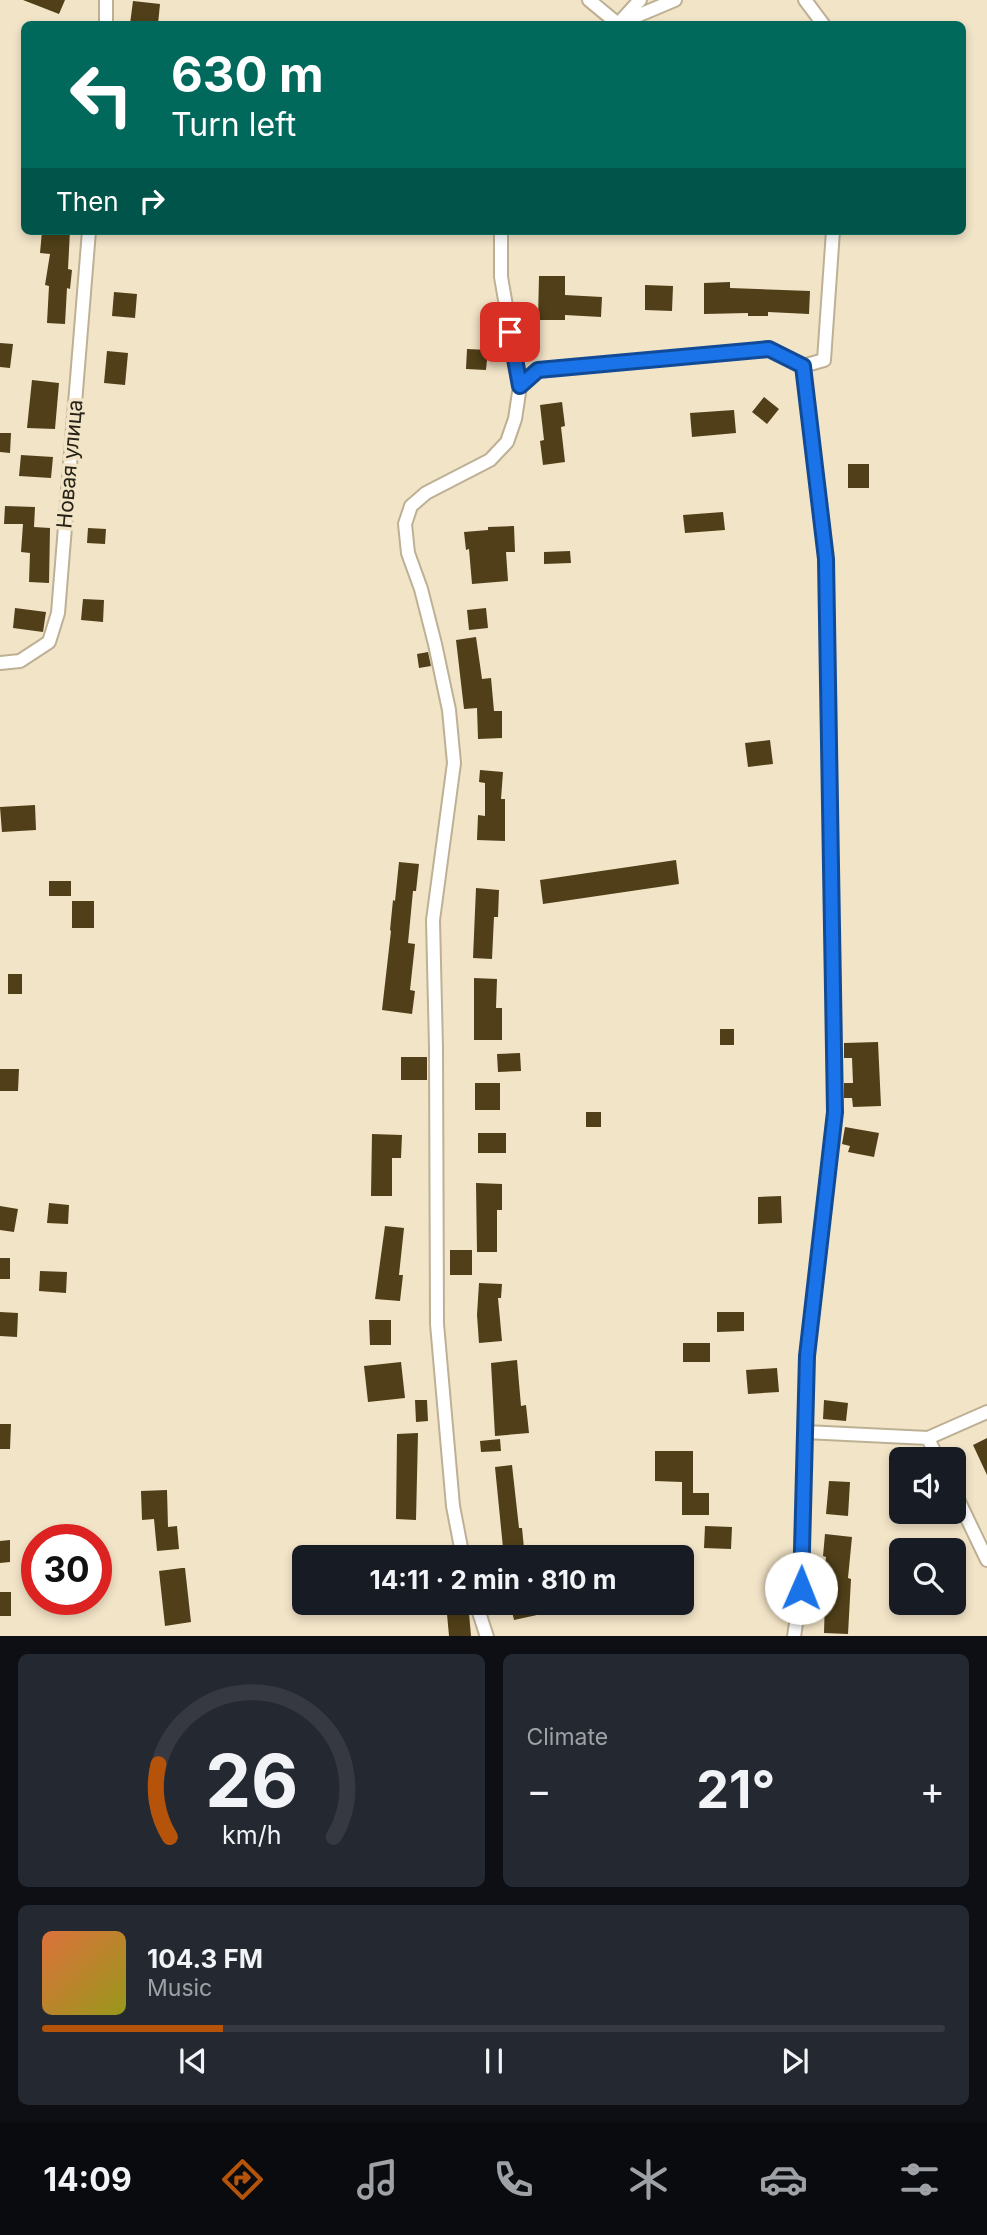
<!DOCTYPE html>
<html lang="en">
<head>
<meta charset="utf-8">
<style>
  :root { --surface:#171b24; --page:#242831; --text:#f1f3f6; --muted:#9ea1a6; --line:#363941; --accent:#b45309 }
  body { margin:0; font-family:Inter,sans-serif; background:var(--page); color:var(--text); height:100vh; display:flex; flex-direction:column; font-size:26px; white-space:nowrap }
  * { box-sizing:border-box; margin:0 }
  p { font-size:23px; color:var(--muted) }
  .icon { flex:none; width:38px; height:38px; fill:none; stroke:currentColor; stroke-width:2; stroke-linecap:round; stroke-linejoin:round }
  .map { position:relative; height:1636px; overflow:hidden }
  .panel { display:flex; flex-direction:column; gap:18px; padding:18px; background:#0d0f14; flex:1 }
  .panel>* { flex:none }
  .hud { position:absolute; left:21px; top:21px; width:945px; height:214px; border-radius:10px; box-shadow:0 4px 10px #0003; background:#00695c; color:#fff; overflow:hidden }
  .buttons { position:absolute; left:889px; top:1447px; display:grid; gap:14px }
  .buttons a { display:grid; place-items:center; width:77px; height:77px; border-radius:10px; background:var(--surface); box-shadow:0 4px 10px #0003; font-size:35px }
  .speed { position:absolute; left:21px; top:1524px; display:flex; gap:14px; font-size:35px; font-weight:700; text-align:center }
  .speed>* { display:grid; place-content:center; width:91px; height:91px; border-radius:50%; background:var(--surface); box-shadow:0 4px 10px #0003; line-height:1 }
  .speed .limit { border:10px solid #d22; background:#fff; color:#111 }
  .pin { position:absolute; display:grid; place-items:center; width:60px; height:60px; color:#fff; margin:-30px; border-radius:14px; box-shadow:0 4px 10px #0006 }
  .me { position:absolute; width:77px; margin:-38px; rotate:1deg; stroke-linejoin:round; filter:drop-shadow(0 0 5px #0008) }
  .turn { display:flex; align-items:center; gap:24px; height:147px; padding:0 35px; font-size:32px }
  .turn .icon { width:91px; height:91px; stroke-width:2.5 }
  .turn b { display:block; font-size:49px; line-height:60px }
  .then { display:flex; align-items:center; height:66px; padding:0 35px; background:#0003; gap:14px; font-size:26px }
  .big { font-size:52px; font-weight:700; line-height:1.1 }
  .panel .widget { flex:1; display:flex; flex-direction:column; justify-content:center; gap:10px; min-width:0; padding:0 24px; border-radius:10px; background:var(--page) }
  .panel .dial { align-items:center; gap:0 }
  .dial svg { height:182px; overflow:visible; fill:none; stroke:var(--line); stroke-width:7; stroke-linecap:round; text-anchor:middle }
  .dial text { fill:var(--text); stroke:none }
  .song { display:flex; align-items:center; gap:21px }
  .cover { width:84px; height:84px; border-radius:10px; background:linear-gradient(135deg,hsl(20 70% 55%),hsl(60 70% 35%)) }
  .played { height:7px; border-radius:4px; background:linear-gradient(90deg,var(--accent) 20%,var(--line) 20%) }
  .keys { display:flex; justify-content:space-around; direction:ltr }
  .heat { display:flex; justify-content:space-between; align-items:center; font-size:38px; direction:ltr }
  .panel .tiles { flex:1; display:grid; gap:18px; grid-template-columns:1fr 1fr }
  .widget:last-child { grid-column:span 2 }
  .trip { position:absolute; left:292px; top:1545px; width:402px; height:70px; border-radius:10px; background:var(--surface); box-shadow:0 4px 10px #0003; font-weight:700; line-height:70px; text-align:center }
  .tab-bar { display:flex; height:112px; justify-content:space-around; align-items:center; background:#090b0e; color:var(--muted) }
  .tab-bar .icon { width:49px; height:49px }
  .tab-bar .selected { color:var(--accent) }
  .tab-bar b { font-size:32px; color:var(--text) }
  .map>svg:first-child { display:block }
  .building { fill:#503f18 }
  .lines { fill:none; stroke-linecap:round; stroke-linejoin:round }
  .street-casing { stroke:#bdb094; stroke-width:16 }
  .street { stroke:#fff; stroke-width:12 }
  .route-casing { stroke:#114b97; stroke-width:18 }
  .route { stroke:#1a73e8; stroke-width:12 }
  .labels { text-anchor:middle; stroke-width:7; stroke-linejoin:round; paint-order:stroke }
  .street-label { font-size:21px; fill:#272217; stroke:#f2e4c7 }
</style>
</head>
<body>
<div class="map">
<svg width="987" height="1637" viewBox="0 0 987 1637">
  <rect width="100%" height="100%" fill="#f2e4c7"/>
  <!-- building -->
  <path class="building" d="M23 0H65L59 14Z
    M133 1 160 4 158 24H130Z
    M42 231H70L68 269 72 270 70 289 67 288 65 324 47 323 49 286 45 285 50 254 40 253Z
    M539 276H565V295L602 297 601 317 565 315V320H538Z
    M730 282V288L810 291 809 314 768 312V316H748V313L704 314V283Z
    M645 285 673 286 672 311 645 310Z
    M114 292 137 294 135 318 112 316Z
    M0 343 13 344 10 368 0 367Z
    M467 349 488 350 486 370 466 369Z
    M107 351 128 353 125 385 104 383Z
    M32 380 59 383 55 429 27 428Z
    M764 397 779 409 767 424 752 412Z
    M562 402 565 426 561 427 565 462 543 465 540 441 544 440 540 405Z
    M734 410 736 433 692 437 690 413Z
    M0 433H11L10 453 0 452Z
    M21 455 53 457 51 478 19 476Z
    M848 464H869V488H848Z
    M5 506 35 507 34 527 50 528 49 583 29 582 30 553 21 552 23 524H4Z
    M723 512 725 530 685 533 683 515Z
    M514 526 515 552H506L508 581 472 584 469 549 466 550 464 532 488 530V527Z
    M88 528 106 529 105 544 87 543Z
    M570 551 571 563 544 564V552Z
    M83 599 104 600 103 622 81 620Z
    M15 608 46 612 43 632 13 628Z
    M486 608 488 628 469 630 467 610Z
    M476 637 482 679 491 678 494 711H502V738L478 739 477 708 464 709 456 640Z
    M428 652 431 666 419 668 417 654Z
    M770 740 773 764 748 767 745 743Z
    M480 770 503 772 501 799H505V841L477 840 478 815 485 816V783L479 782Z
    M35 805 36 830 2 832 0 807Z
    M676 860 679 884 543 904 540 880Z
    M399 862 419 864 416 891H413L408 943 415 944 410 990 415 991 412 1014 382 1010 391 931 390 930 393 900 395 901Z
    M49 881H71V896H49Z
    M476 888 499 890 498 917H494L492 959 473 958Z
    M72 901H94V928H72Z
    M8 974H22V994H8Z
    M474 978 497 979 496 1008H502V1040H474Z
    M720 1029H734V1045H720Z
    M878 1042 881 1106 853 1107 852 1098H844V1083H853L852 1058H844V1043Z
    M520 1053 521 1071 498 1072 497 1054Z
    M401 1057H427V1080H401Z
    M0 1069H19L18 1091H0Z
    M475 1083H500V1110H475Z
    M586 1112H601V1127H586Z
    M845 1127 879 1133 874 1157 848 1152 850 1146 842 1144Z
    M478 1133H506V1153H478Z
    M372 1134 402 1135 401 1158H392V1196H371Z
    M476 1183 502 1184V1210H497V1252H477Z
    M781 1196 782 1223 758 1224V1197Z
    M49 1203 69 1205 68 1224 47 1223Z
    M0 1206 18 1209 14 1232 0 1230Z
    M385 1226 404 1228 399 1275H403L400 1301 375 1299Z
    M450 1250H472V1275H450Z
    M0 1258H10V1279H0Z
    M40 1271 67 1272 66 1293 39 1291Z
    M479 1283 502 1284 501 1298H498L502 1341 479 1343 477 1315Z
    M0 1312 18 1313 17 1337 0 1336Z
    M717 1312H744V1331L717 1332Z
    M369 1320H391V1345H370Z
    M683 1343H710V1362H683Z
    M517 1360 521 1406 526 1405 529 1433 495 1436 491 1363Z
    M401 1362 405 1398 368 1402 364 1366Z
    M777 1368 779 1392 748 1394 746 1370Z
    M415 1400H427L428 1421 416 1422Z
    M824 1400 848 1403 846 1421 823 1419Z
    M0 1424H11L10 1449H0Z
    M418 1433 416 1520 396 1519 397 1434Z
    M987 1438V1475L973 1445Z
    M500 1439 501 1451 481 1452 480 1441Z
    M655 1451H693V1493H709V1515H682V1482L655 1481Z
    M512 1465 519 1528H522L525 1558H504L495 1467Z
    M829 1481 850 1482 848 1516 826 1514Z
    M167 1490 168 1527 177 1526 179 1549 157 1551 154 1519 142 1520 141 1491Z
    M705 1526 732 1527 731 1549 704 1548Z
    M825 1534 852 1537 848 1578 851 1579 848 1634 824 1633 825 1598H822L826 1557 823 1556Z
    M10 1540V1562L0 1563V1541Z
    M182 1568H185L191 1622 165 1626 159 1571Z
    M0 1592H11V1616H0Z
    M510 1603H569V1608L514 1620Z
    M469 1613 471 1636H449L447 1614Z"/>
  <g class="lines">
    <!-- street casing -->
    <g class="street-casing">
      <path id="street" d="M589 0 618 24 675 0
        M805 0 823 24
        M620 22 640 0
        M106 24V0
        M520 386 538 370 769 349 803 366
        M0 663 20 661 49 642 58 613 89 231
        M805 1432 928 1438 987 1412
        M928 1438 938 1460
        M954 1491 987 1560
        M463 1558 453 1506 437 1324 436 1048 433 920 454 763 449 710 435 644 421 589 408 553 405 524 411 506 426 493 490 460 507 442 515 419 520 386 501 277V231
        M476 1603 487 1637
        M794 1637 801 1588 807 1356 835 1112 826 559 803 366 824 360 833 231"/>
    </g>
    <!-- street -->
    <use href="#street" class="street"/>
  </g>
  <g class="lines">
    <!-- route casing -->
    <g class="route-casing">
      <path id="route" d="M510 332 520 386 538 370 769 349 803 366 826 559 835 1112 807 1356 801 1588"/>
    </g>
    <!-- route -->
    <use href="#route" class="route"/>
  </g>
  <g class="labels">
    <!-- street labels -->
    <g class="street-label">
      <text transform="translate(70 464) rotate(-85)" y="7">Новая улица</text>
    </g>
  </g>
</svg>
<div class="buttons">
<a><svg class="icon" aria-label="sound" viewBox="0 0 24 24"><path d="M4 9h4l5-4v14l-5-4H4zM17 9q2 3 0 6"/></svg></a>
<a><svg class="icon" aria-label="search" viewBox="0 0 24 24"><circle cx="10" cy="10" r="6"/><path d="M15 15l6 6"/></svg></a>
</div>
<div class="speed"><div class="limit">30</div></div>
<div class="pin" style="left:510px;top:332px;background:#d93025"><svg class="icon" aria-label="arrive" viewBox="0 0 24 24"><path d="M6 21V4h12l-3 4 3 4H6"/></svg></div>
<svg class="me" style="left:801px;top:1588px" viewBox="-20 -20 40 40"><circle r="19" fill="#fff"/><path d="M0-13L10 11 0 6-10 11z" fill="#1a73e8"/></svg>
<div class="trip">14:11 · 2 min · 810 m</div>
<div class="hud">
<div class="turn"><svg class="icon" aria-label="left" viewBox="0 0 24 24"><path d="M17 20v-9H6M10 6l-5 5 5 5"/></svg><div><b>630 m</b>Turn left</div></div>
<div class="then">Then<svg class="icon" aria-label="right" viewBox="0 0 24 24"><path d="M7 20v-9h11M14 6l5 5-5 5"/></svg></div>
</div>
</div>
<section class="panel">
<div class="tiles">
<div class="widget dial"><svg viewBox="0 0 100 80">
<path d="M14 69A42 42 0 1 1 86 69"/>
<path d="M14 69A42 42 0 0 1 9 37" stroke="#b45309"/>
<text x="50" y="56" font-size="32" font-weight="700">26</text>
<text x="50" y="72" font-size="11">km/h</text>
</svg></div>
<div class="widget"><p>Climate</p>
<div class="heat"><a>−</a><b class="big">21°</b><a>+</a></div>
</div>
<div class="widget">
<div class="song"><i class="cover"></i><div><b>104.3 FM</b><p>Music</p></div></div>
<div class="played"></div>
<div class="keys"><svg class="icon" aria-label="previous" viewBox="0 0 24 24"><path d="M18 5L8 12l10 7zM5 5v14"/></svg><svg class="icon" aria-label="pause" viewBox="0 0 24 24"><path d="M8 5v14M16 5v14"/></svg><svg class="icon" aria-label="next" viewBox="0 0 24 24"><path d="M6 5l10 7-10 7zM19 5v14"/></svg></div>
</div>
</div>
</section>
<nav class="tab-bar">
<b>14:09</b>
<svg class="icon selected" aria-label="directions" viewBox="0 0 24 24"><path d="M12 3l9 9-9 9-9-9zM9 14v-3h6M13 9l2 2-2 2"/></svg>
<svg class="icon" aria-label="music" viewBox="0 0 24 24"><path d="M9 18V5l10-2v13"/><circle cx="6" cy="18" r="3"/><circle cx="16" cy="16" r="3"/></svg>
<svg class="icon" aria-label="phone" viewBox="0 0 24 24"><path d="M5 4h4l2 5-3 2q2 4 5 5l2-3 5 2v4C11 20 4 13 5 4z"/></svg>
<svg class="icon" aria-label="climate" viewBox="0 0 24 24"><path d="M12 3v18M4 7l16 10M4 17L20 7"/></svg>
<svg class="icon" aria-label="car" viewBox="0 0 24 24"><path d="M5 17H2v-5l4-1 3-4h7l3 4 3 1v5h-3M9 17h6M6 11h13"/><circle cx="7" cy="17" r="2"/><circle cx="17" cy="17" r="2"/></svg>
<svg class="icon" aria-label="filters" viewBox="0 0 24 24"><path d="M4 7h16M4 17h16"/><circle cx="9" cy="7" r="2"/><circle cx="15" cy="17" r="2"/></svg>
</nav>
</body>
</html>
